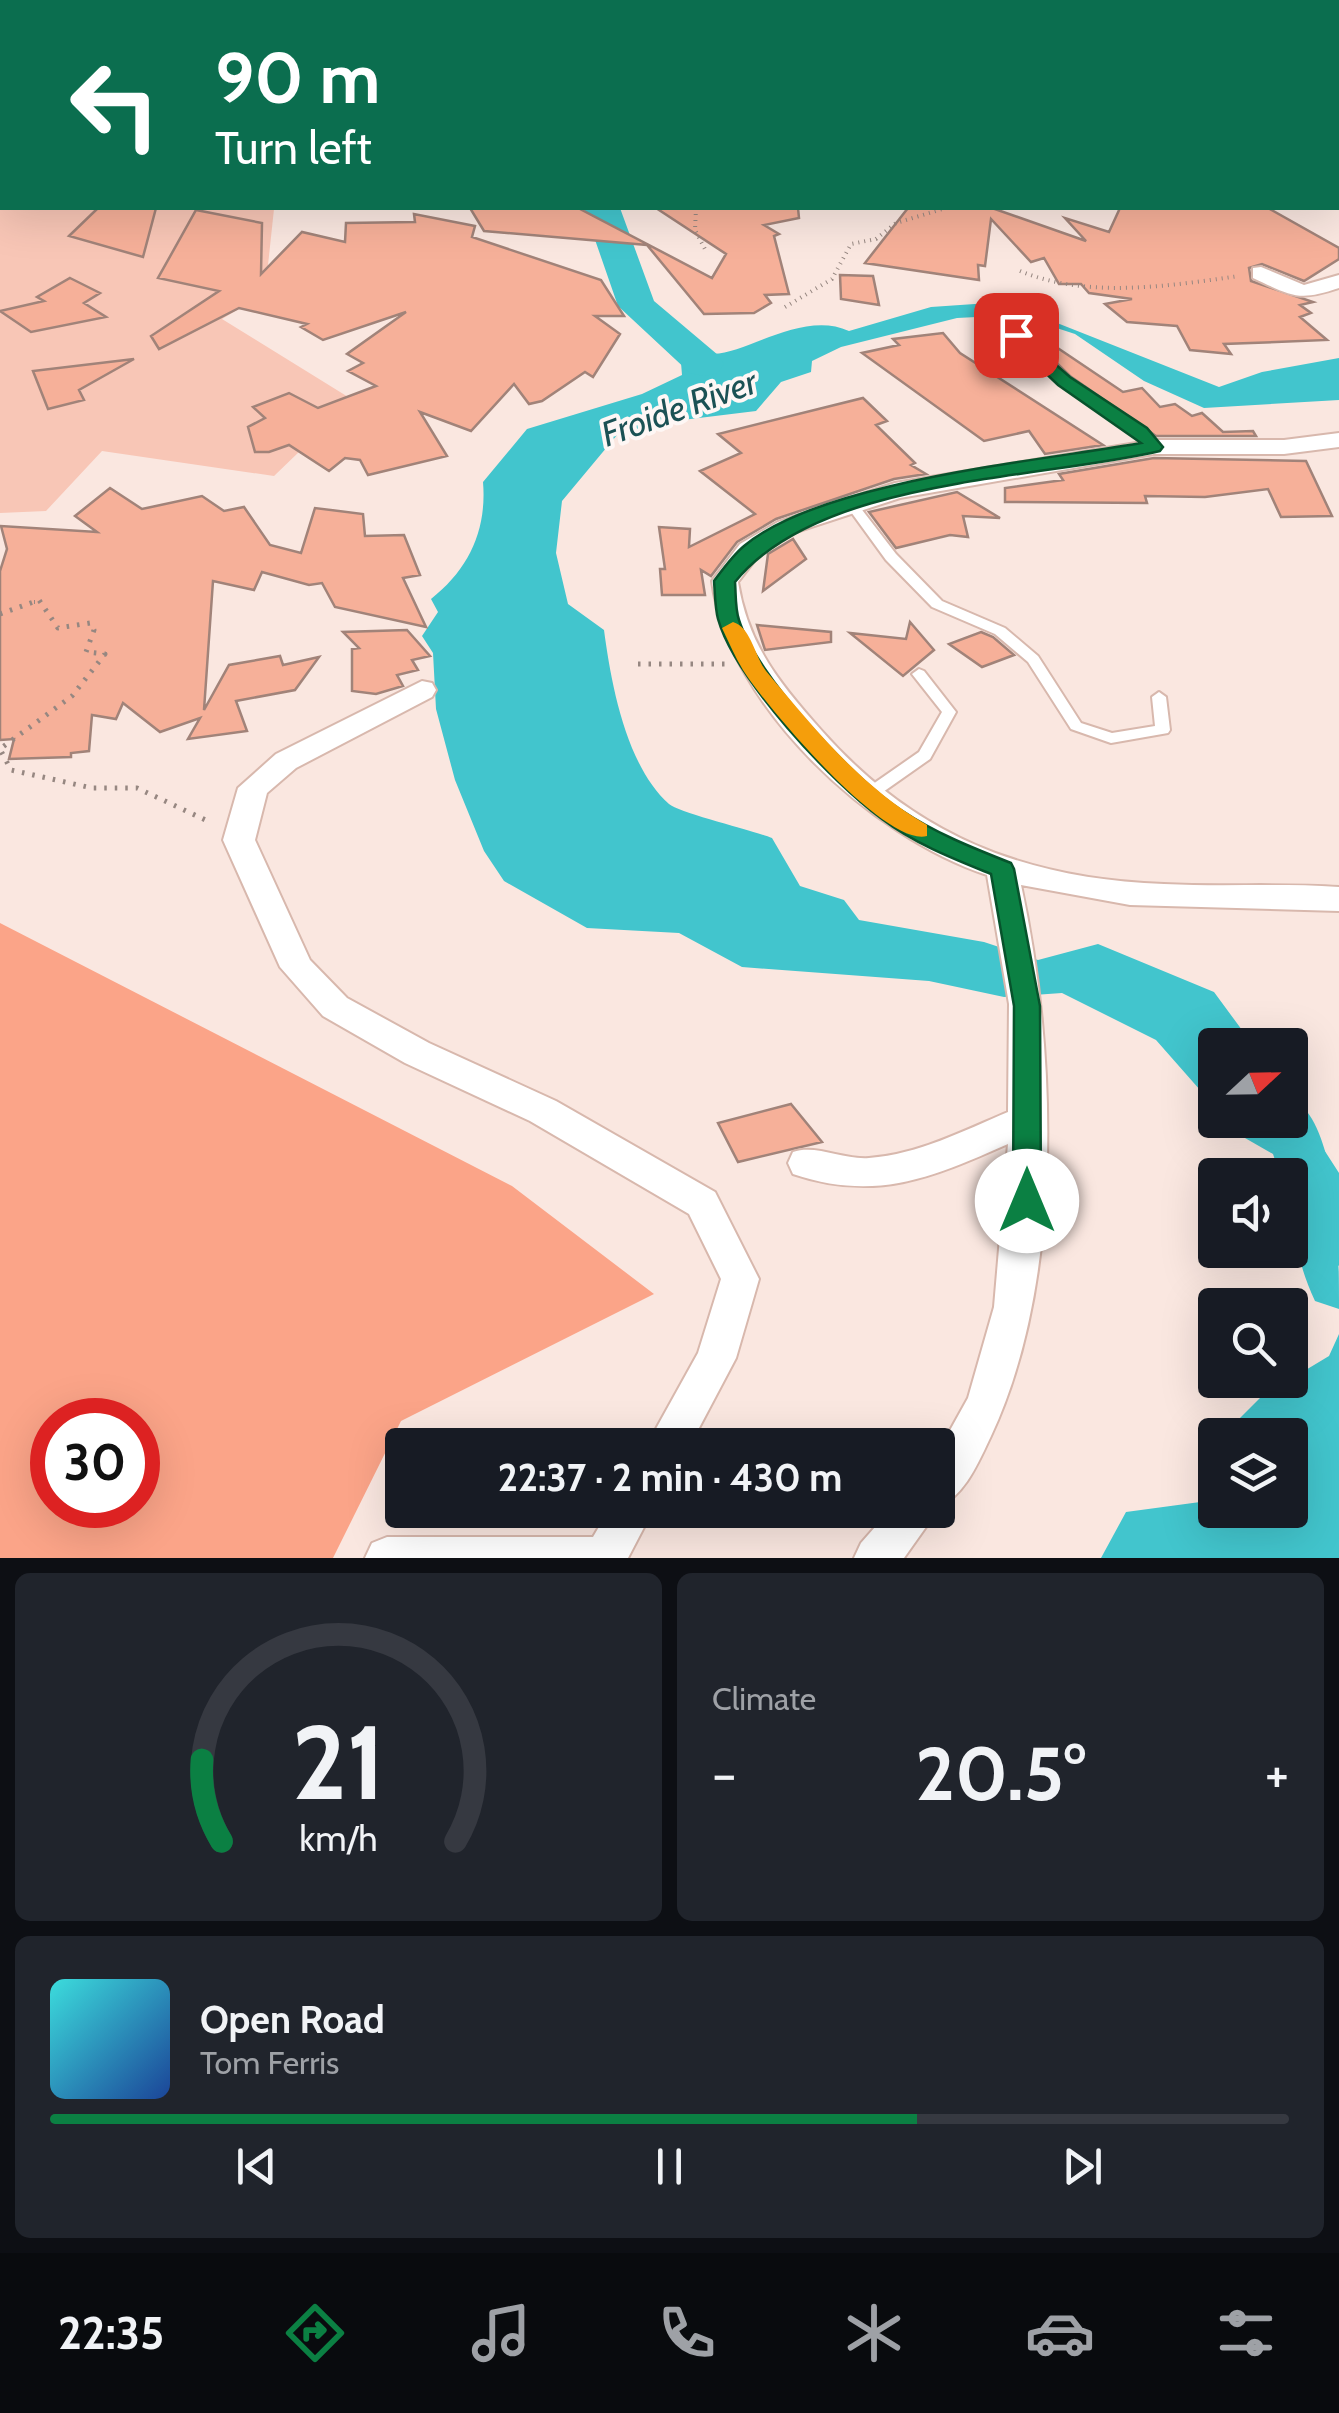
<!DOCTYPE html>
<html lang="en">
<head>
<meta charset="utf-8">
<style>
  :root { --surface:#171b24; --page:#20242c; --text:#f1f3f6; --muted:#9ea1a6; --line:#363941; --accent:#0b8043 }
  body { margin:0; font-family:Cabin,sans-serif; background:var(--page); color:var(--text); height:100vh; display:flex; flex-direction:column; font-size:38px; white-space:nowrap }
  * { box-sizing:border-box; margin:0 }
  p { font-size:32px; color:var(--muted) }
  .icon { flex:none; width:55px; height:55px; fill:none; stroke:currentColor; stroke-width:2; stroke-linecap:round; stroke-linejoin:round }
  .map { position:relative; height:1558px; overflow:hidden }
  .details { display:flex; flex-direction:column; gap:15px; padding:15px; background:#0d0f14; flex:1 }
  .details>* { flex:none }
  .banner { position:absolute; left:0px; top:0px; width:1340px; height:210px; box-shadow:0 10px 40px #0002; background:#0b6e4f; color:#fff; overflow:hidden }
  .needle { width:65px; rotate:68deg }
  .fabs { position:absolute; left:1198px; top:1028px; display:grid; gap:20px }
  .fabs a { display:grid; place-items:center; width:110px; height:110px; border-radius:10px; background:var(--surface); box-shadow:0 10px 40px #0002; font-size:50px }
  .speed { position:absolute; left:30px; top:1398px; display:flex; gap:20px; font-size:50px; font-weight:700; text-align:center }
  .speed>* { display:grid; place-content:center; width:130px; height:130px; border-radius:50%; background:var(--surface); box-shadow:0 10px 40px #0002; line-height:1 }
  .speed .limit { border:15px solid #d22; background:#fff; color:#111 }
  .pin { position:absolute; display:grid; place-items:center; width:85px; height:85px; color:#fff; margin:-42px; border-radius:20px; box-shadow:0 5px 15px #0006 }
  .me { position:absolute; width:110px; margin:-55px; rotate:0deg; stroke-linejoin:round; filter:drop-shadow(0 0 8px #0008) }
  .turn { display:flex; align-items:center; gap:35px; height:210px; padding:0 50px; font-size:45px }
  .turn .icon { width:130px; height:130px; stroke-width:2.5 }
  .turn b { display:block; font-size:70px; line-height:85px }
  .big { font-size:75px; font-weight:700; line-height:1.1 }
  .details .tile { flex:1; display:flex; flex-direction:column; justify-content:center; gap:15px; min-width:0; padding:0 35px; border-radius:15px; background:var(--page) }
  .details .dial { align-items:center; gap:0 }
  .dial svg { height:260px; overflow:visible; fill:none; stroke:var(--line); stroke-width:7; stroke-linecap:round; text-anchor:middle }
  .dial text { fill:var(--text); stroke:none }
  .song { display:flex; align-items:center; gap:30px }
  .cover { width:120px; height:120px; border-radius:15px; background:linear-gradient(135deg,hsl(180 70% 55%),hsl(220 70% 35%)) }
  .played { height:10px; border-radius:5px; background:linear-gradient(90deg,var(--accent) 70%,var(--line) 70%) }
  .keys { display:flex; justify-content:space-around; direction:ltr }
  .heat { display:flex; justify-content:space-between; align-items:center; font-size:55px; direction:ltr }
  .details .tiles { flex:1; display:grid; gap:15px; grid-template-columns:1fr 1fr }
  .tile:last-child { grid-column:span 2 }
  .trip { position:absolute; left:385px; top:1428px; width:570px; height:100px; border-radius:10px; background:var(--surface); box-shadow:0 10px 40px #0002; font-weight:700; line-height:100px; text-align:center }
  .menu { display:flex; height:160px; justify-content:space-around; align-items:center; background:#090b0e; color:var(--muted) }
  .menu .icon { width:70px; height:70px }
  .menu .on { color:var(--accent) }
  .menu b { font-size:45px; color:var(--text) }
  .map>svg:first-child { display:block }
  .green { fill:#f8c6b6 }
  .forest { fill:#fba488; fill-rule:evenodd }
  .water { fill:#42c5cd }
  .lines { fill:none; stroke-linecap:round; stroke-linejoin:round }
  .river { fill:#42c5cd; fill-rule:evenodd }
  .building { fill:#f6b099; stroke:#a18379; stroke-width:2.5 }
  .service-casing { stroke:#d8b8ad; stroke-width:4 }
  .minor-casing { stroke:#d8b8ad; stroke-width:4 }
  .path-far1 { stroke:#968781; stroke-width:4; stroke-dasharray:1 5; stroke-linecap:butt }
  .path { stroke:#968781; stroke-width:5; stroke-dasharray:2.5 8; stroke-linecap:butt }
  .service { fill:#fff; fill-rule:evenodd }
  .minor { fill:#fff; fill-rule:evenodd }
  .route { fill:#0b8043; stroke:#07532c; stroke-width:2.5 }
  .slow { fill:#f59e0b }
  .labels { text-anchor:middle; stroke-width:8; stroke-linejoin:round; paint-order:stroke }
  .water-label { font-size:35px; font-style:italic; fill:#1b5255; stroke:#fef7f5 }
</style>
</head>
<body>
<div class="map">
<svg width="1339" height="1558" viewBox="0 0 1339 1558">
  <rect width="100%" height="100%" fill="#fae7e0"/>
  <!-- green -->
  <path class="green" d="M0 121 2 208H293L274 209 265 293 222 319 353 400 274 476 102 451 46 511 0 513Z"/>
  <!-- forest -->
  <path class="forest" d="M0 923 512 1186 654 1294 401 1421 333 1558H0ZM52 1420H138V1505H52Z"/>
  <!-- water -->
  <path class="water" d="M1004 302 1219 387 1262 372 1339 358V400L1204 408 1144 381 1075 334 1026 318 996 316 957 318 841 347 812 361 811 372 781 382 756 411 658 423 617 435 562 501 556 553 568 604 604 630C611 683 626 766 669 804 679 813 752 830 772 838L800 886 844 900 859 920 984 942 1038 960 1098 944 1214 992 1253 1045H1215V1107L1156 1040 1062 993 1004 997 929 981 742 967 679 933 587 928 504 881 484 851 455 780 436 709 433 653 422 636 438 612 431 599C469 569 487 530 483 482L527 429 642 394 682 375 680 350 660 338 648 316C667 326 686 347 707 353 737 361 800 308 849 331L931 307Z
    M1290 1097 1339 1173V1266C1311 1244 1290 1211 1290 1175H1280L1273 1154 1238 1134 1226 1120H1290Z
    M1339 1334V1558H1101L1126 1512 1215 1500V1510H1290V1435L1225 1433 1261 1397 1329 1356Z"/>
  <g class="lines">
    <!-- river -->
    <path class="river" d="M13 0H52L54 2H15Z
      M1338 47H1339V65H1338Z
      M584 208H620L654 301 718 355 724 364 718 373 704 376 690 373 618 306Z
      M1290 1097C1339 1121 1339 1248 1339 1309L1315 1301C1296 1261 1290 1219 1290 1175H1280L1275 1153 1253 1120H1290Z"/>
  </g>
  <!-- building -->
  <path class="building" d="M98 208H156L143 257 69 236Z
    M470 208H578L712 278 726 254 656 208H798L799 218 764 225 779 234 774 236 789 294 765 295 771 303 754 313 704 314 647 245 484 231Z
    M908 208H992L1086 241 1065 218 1109 232 1120 208H1268L1339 248V259L1304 281 1262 264 1249 268 1251 281 1313 302 1300 305 1311 313 1300 317 1327 340 1224 344 1231 354 1190 350 1177 326 1127 322 1105 304 1132 299 1089 293 1081 284H1059L1044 258 1031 262 991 219 985 266 978 265 979 280 865 263Z
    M196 210 262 223 261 274 302 232 345 242 346 223 415 222 414 214 475 226 472 237 601 280 624 316H595L620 334 593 377 585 372 542 401 529 404 514 384 471 431 420 412 447 456 368 475 360 460 345 458 329 471 289 445 269 452H255L248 427 265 418 253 407 289 393 318 408 376 386 348 371 363 363 347 354 406 312 323 340 301 327 307 324 239 308 159 349 151 336 219 291 158 278Z
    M840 275 873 276 879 305 841 299Z
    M70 278 100 293 84 303 106 317 31 332 0 311 44 301 37 297Z
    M1013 318 1123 392 1142 388 1160 407 1175 404 1192 416 1202 413 1223 432 1253 431 1256 436H1156L1070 376 1023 330 1009 332 1005 328Z
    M943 333 960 353 1103 445 1045 454 1029 431 984 441 862 353 899 345 893 339Z
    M134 359 79 390 84 400 48 409 33 371Z
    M863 398 887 421 876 425 915 463 911 465 926 474 894 479 776 519 737 542 711 576 701 570 705 595H662L660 569H665L659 527 690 529 689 547 755 514 700 471 741 453 718 434Z
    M1154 458 1306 461 1332 516 1281 517 1268 489 1205 497 1145 496 1147 503 1005 502V488L1063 480 1059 474Z
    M110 488 142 509 202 496 224 511 244 507 270 545 301 553 315 508 363 514 365 536 404 535 420 575 403 578 426 627 335 607 322 583 309 585 262 572 254 590 213 581 204 710 229 665 280 656 283 665 319 657 295 690 236 701 247 731 188 739 200 718 160 732 123 703 116 719 92 715 89 751 71 753V757L9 759 14 739 0 740V571L7 549 1 526 97 532 75 516Z
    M957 492 1000 518 963 516 968 537 950 535 896 548 869 512Z
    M793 539 806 559 763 591 768 554Z
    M910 622 934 650 903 676 850 633 906 639Z
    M757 625 831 632V642L765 650Z
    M407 630 430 656 412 660 418 670 397 675 403 686 376 694 352 691V649L359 648 343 632Z
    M981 632 993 637 1014 655 982 667 949 644Z
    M791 1104 822 1142 738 1162 718 1123Z"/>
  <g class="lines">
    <!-- service casing -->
    <g class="service-casing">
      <path id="service" d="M1016 332 1020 333 1068 379 1145 429 1160 447 1158 450H1150L1137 435 1060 383 1012 337 1010 335Z
        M852 501 856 502 896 554 942 601 1005 628 1038 656 1081 723 1112 733 1155 726 1152 697 1159 692 1166 697 1170 730 1168 733 1111 743 1071 729 1028 662 995 634 932 607 886 560 846 505Z
        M919 669 924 671 956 712 930 759 873 799H863L860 795 863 791 919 752 942 712 912 674Z"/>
    </g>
    <!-- minor casing -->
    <g class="minor-casing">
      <path id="minor" d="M1003 0H1019L1020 2H1004Z
        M1236 0H1255L1256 2H1237Z
        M1338 40H1339V50H1338Z
        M1261 267 1304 285 1339 275V288C1298 302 1292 296 1253 278V268Z
        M1339 433V447L1284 454H1154L900 498 796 532 758 556 738 582C748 645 780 684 822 731 915 836 1025 879 1164 884 1223 887 1281 883 1339 887V911L1130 905 1021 885C1057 1050 1064 1280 991 1436 979 1461 965 1496 938 1507V1452L968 1398 994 1307 1008 1144C931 1178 876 1202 793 1174L788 1163 793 1152C816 1144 843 1160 869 1158 919 1154 963 1131 1008 1112L1009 1004 987 875C871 837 728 706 712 581L740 544 778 522 895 483 1154 440H1284Z
        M422 681 432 683 436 690 432 697 296 768 267 793 255 840 310 960 347 998 429 1043 556 1101 715 1192 759 1279 736 1358 690 1445H647L698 1353 721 1279 689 1214 530 1121 405 1063 323 1016 280 967 223 840 238 788 276 754Z
        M938 1509V1510L904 1558H854L861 1543 890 1510Z
        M609 1510H653L628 1558H365L372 1543 387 1537H593Z"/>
    </g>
    <!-- path-far1 -->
    <path class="path-far1" d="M696 208 695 230 707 253
      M1020 271C1088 299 1168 286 1239 276
      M785 307 832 279 851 244 876 239 896 223 946 208
      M34 602H40"/>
    <!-- path -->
    <path class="path" d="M0 614 39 600 58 628 90 623 94 630 86 652 105 654 72 696 0 749 11 770 92 788H137L212 823
      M638 664H725"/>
    <!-- service -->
    <use href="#service" class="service"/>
    <!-- minor -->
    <use href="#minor" class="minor"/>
  </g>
  <!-- route -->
  <path class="route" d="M1016 330 1070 377 1147 428 1163 447 1160 451C1036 480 819 478 735 582 736 594 735 608 739 620 756 675 852 778 901 810 935 833 973 848 1011 863L1014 869 1040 1006 1041 1201 1037 1210H1017L1013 1201 1014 1006 991 874C954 859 915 844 882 819 831 782 735 679 718 619 715 608 715 593 714 581 723 569 733 555 744 546 821 481 1039 461 1141 443L1058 385 1010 339V331Z"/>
  <!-- slow -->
  <path class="slow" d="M733 622C751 627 755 657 766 671 814 728 861 787 927 825V836C885 848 765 705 743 670 735 657 729 642 722 628Z"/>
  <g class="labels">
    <!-- water labels -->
    <g class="water-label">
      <text transform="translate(679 408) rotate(-20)" y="12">Froide River</text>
    </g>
  </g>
</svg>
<div class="fabs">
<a><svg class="needle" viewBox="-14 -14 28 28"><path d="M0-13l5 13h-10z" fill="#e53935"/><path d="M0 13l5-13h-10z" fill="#9ea1a6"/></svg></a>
<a><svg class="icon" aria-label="sound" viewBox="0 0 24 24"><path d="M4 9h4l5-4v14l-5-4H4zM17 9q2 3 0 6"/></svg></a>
<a><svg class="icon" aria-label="search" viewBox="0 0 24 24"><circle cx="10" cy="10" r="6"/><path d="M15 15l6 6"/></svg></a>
<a><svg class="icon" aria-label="layers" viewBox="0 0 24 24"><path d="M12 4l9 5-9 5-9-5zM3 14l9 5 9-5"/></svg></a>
</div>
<div class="speed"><div class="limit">30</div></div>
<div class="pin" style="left:1016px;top:335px;background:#d93025"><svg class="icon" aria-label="arrive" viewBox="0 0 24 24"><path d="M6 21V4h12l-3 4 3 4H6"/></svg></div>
<svg class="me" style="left:1027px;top:1201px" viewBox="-20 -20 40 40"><circle r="19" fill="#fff"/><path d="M0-13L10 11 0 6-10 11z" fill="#0b8043"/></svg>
<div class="trip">22:37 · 2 min · 430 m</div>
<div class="banner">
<div class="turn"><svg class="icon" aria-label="left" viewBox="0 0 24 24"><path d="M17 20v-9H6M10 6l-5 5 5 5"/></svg><div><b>90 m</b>Turn left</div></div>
</div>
</div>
<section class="details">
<div class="tiles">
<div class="tile dial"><svg viewBox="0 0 100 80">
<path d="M14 69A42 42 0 1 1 86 69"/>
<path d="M14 69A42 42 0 0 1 8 44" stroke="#0b8043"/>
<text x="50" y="56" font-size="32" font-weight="700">21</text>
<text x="50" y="72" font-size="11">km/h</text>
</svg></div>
<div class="tile"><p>Climate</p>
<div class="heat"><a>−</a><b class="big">20.5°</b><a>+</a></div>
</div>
<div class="tile">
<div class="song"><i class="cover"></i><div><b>Open Road</b><p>Tom Ferris</p></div></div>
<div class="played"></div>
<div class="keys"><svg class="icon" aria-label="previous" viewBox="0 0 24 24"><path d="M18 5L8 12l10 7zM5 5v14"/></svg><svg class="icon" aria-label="pause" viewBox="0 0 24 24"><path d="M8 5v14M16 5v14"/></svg><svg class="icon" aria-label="next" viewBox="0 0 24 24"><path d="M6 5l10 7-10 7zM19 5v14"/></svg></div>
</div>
</div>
</section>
<nav class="menu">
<b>22:35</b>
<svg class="icon on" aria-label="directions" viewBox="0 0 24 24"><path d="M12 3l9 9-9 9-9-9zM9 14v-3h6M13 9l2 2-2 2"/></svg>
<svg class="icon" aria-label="music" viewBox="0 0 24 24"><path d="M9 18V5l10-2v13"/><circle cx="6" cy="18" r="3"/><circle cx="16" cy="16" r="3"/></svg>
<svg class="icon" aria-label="phone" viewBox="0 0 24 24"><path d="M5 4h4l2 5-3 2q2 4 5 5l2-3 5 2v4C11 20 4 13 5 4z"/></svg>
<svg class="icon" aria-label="climate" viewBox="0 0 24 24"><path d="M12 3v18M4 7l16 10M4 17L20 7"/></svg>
<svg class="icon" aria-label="car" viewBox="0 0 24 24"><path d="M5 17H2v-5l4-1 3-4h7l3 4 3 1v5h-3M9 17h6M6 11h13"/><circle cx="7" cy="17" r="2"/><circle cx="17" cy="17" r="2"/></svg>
<svg class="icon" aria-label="filters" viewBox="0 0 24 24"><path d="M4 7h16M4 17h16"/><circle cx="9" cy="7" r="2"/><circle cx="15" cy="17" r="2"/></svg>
</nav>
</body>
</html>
